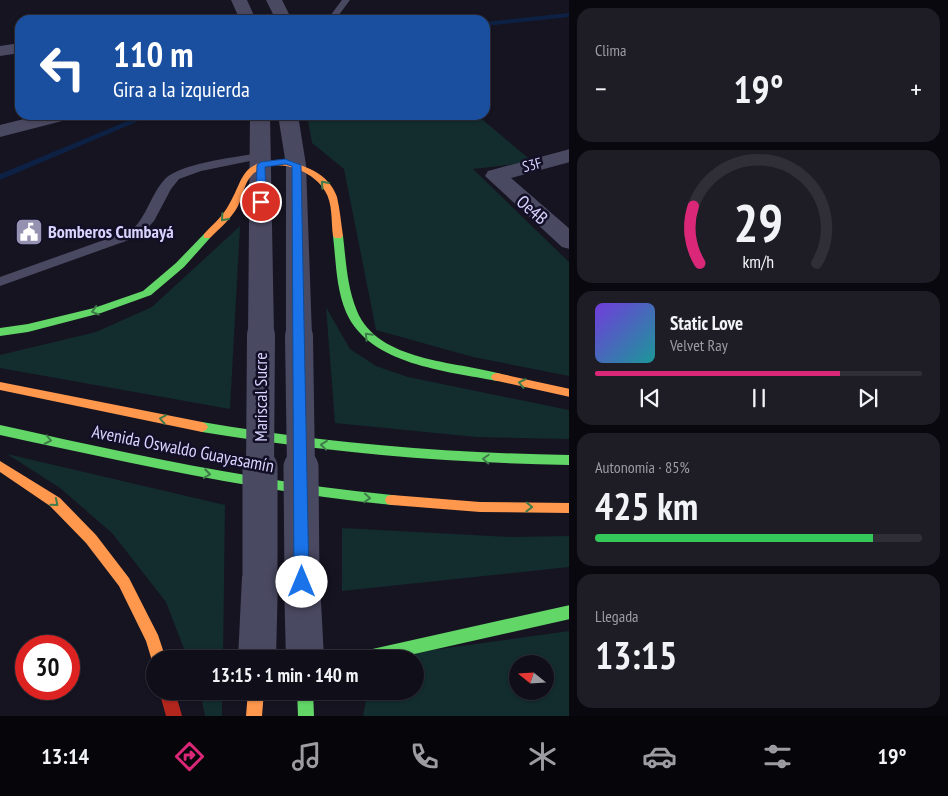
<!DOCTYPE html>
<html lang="es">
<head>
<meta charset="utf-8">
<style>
  :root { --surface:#100f19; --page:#1e1d26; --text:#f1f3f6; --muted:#9c9ca2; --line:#302f38; --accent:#db2777 }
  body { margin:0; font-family:"PT Sans Narrow",sans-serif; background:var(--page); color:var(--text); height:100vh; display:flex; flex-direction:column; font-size:19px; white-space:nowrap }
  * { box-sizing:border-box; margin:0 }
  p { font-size:16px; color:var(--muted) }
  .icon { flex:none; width:28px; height:28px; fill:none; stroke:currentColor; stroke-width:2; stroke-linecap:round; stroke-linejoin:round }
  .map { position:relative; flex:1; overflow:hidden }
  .details { display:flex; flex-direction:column; gap:8px; padding:8px; background:#09080e; width:379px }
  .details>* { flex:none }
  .guide { position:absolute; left:15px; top:15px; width:475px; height:105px; border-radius:15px; box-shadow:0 1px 4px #0004,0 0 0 1px var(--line); background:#1a4fa0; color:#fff; overflow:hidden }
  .needle { width:32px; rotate:288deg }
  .tools { position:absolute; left:509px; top:655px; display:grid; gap:10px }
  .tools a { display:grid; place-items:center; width:45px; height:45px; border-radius:50%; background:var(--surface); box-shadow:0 1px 4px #0004,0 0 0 1px var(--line); font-size:25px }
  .speed { position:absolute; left:15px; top:635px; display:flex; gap:10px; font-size:25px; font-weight:700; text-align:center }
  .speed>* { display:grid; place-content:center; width:65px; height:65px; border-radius:50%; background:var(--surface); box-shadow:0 1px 4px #0004,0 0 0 1px var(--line); line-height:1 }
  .speed .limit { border:8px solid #d22; background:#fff; color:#111 }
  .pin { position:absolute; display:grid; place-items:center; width:42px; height:42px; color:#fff; margin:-21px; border:2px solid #fff; border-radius:50%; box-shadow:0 1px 5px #0007 }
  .me { position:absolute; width:55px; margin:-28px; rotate:0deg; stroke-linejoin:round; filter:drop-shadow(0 0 4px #0008) }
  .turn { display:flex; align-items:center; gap:18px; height:105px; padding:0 15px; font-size:22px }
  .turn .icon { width:65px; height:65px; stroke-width:2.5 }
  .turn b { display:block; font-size:35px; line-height:42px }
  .big { font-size:38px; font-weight:600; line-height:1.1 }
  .details .widget { flex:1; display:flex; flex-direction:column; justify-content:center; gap:8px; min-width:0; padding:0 18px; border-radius:15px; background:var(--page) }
  .details .dial { align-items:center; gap:0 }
  .dial svg { height:130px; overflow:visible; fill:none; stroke:var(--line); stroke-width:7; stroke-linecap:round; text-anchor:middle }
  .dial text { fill:var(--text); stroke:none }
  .song { display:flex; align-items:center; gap:15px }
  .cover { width:60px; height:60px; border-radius:8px; background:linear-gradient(135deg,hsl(260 70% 55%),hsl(180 70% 35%)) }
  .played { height:5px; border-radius:2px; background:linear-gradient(90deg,var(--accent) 75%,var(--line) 75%) }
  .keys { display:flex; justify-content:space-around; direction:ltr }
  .heat { display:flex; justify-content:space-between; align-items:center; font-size:28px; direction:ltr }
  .charge { height:8px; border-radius:4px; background:linear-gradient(90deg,#34c759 85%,var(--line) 0) }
  .trip { position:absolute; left:146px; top:650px; width:278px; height:50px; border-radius:25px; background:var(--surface); box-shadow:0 1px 4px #0004,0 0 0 1px var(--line); font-weight:600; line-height:50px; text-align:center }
  .tab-bar { display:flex; height:80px; justify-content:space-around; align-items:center; background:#06060a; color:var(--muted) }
  .tab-bar .icon { width:35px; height:35px }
  .tab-bar .active { color:var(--accent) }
  .tab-bar b { font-size:22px; color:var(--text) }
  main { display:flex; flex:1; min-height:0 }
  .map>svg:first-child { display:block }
  .green { fill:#132c2d; fill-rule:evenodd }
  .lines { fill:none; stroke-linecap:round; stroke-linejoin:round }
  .stream { fill:#0d2144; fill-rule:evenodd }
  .lane { fill:#4a4962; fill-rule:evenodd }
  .street { fill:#4a4962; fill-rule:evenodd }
  .fast { fill:#63d668; fill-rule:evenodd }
  .slow { fill:#ff974d; fill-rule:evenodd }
  .jam { fill:#b3261e; fill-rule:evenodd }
  .street-bridge-far1 { stroke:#4a4962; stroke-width:28 }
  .street-bridge { stroke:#4a4962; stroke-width:35 }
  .oneway { stroke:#3f7c4a }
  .route { fill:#1a73e8; stroke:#114b97 }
  .labels { text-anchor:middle; stroke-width:5; stroke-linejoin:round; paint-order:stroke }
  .far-street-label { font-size:15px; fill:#d9d4ff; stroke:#130f26 }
  .street-label { font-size:18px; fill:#d9d4ff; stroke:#130f26 }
  .poi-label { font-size:18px; font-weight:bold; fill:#d9d4ff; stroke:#130f26; text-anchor:start }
</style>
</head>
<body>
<main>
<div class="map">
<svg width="570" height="716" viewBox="0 0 570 716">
  <rect width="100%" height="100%" fill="#161421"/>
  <!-- green -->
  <path class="green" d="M307 115H477L533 162 473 169 569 262V376L473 357 376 330 344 169 312 143Z
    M240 226 230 409 0 368V355L96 332 152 307Z
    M326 307 350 349 376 366 408 377 569 410V439L476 437 335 423Z
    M7 454 225 505 223 659H188L166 602 112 533 60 488Z
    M342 528 512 537 569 536V567L342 591Z
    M569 631V716H363L368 691H415V659L374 658ZM518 664H545V691H518Z
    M200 691H222V716H205Z"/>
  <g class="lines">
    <!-- stream -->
    <path class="stream" d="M570 13V17L485 26V22Z
      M142 115H153L0 180V174Z"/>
    <!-- lane -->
    <path class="lane" d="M342 0H350L335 20H327Z
      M261 153 267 156 265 158 201 171 179 179 171 189 154 221 140 236 0 286V277L132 230C147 216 151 194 165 179 181 163 238 157 261 153Z"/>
    <!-- street -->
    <path class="street" d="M231 0H247L256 20H240Z
      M266 0H282L292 20H276Z
      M20 43V53L0 56V46Z
      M40 115H73L70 119 0 137V125Z
      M250 115H270L274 335 270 341 261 344 252 341 248 335Z
      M278 115H298L306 165 312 336 308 342 299 345 290 342 286 336V165Z
      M570 149V162L511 178 570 229V249L562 247 485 176 488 171Z
      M260 562 272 566 278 577 276 659H238L242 577 248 566Z
      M302 567 314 571 320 582 324 659H286L284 582 290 571Z"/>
    <!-- fast -->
    <path class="fast" d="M207 233 210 234V238L184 267 151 295 101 313 28 332 0 336V328L28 324 94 308 143 291 176 263 204 234Z
      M338 233 343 236C346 261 347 287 357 311 378 362 456 361 501 374L503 377 501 380 497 381C447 371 369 365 346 312 336 288 336 261 333 236Z
      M202 422C324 443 446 453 570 455V465C446 463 324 452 202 432L198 430 196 427 198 424Z
      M0 425C130 454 259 482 392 495L397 496 399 500 397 504 392 505C259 492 130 463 0 435Z
      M570 605V619L392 659H351L354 654 359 652Z
      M297 691H313L314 716H298Z"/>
    <!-- slow -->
    <path class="slow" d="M280 160C303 164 329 173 337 197 340 210 341 223 343 236L341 238H335L333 236C331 222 333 203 325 191 312 169 272 155 252 175 244 183 243 196 238 206 231 219 220 228 210 238H204V234C212 225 221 218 227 208 245 179 238 162 280 160Z
      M497 373 570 389V397L493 380 491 377 493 374Z
      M0 382 202 422 206 424 208 427 206 430 202 432 0 390Z
      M0 461 60 498 96 535 129 578 158 635 166 659H155V665L153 664 146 641 119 586 86 543 50 506 0 472Z
      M392 495 480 502 570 503V513L480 512 392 505 387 504 385 500 387 496Z
      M248 691H264L262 716H246Z"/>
    <!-- jam -->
    <path class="jam" d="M159 691H175L182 716H166Z"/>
    <!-- street-bridge-far1 -->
    <path class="street-bridge-far1" d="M299 336 301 469
      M260 469 261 335"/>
    <!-- street-bridge -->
    <path class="street-bridge" d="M301 467 302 582
      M260 577V467"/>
  </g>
  <!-- one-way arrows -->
  <defs><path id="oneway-chevron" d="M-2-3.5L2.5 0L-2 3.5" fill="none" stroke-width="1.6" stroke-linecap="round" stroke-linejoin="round" transform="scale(1.25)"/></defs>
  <g class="oneway">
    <use href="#oneway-chevron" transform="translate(324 184) rotate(-132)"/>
    <use href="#oneway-chevron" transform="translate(224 218) rotate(132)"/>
    <use href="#oneway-chevron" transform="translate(95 311) rotate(164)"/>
    <use href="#oneway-chevron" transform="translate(368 336) rotate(-134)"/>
    <use href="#oneway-chevron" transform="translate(522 383) rotate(-168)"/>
    <use href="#oneway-chevron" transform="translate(163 419) rotate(-169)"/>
    <use href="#oneway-chevron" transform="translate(48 440) rotate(12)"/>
    <use href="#oneway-chevron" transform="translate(324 445) rotate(-174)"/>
    <use href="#oneway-chevron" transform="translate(486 459) rotate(-177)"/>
    <use href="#oneway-chevron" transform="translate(207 474) rotate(9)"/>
    <use href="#oneway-chevron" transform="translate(367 498) rotate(4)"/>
    <use href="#oneway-chevron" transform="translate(55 503) rotate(40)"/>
    <use href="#oneway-chevron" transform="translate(529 507) rotate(1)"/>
  </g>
  <!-- route -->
  <path class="route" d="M285 159 301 165 309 582 307 587 302 589 296 587 294 582 292 166 285 164 265 167 266 202 261 205 256 202 257 165 261 162Z"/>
  <!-- icons -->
  <defs>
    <g id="civic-square" transform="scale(1.4375)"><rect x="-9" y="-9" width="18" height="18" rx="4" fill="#9591b1" stroke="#130f26"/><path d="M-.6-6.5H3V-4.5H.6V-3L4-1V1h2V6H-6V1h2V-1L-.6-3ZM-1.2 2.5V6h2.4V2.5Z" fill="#fff"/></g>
  </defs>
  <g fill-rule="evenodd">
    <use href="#civic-square" x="29" y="232"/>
  </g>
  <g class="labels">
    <!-- far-street labels -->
    <g class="far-street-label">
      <text transform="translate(532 165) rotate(-15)" y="5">S3F</text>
    </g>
    <!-- street labels -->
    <g class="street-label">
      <text transform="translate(532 210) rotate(41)" y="6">Oe4B</text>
      <text transform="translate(261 397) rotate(-90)" y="6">Mariscal Sucre</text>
      <text transform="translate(183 449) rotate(11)" y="6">Avenida Oswaldo Guayasamín</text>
    </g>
    <!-- poi labels -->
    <g class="poi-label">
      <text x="48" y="238">Bomberos Cumbayá</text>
    </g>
  </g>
</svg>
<div class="tools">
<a><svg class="needle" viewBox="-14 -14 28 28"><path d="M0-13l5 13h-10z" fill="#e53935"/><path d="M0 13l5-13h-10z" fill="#9c9ca2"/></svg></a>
</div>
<div class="speed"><div class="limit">30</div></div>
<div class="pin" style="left:261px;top:202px;background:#d93025"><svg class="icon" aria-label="arrive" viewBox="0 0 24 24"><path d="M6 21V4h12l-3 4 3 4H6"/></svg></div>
<svg class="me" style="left:302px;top:582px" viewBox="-20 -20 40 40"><circle r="19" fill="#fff"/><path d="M0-13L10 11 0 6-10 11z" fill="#1a73e8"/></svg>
<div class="trip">13:15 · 1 min · 140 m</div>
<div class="guide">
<div class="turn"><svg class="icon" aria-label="left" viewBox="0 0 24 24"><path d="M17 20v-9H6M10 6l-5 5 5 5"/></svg><div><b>110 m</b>Gira a la izquierda</div></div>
</div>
</div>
<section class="details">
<div class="widget"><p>Clima</p>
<div class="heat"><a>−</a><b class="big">19°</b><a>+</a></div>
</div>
<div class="widget dial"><svg viewBox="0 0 100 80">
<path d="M14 69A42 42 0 1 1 86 69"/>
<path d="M14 69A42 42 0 0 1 10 34" stroke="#db2777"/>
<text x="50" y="56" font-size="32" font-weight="700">29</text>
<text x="50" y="72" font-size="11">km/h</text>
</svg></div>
<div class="widget">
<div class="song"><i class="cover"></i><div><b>Static Love</b><p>Velvet Ray</p></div></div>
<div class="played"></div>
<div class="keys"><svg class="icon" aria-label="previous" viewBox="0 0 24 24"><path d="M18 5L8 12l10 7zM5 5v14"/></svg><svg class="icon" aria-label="pause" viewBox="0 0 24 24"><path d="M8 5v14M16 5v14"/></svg><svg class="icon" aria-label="next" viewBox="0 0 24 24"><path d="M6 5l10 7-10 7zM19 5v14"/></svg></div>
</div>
<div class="widget"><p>Autonomía · 85%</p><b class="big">425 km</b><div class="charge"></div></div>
<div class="widget"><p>Llegada</p><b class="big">13:15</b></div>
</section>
</main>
<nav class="tab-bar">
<b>13:14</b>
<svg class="icon active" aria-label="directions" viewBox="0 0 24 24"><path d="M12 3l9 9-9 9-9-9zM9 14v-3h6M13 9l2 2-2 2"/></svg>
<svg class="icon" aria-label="music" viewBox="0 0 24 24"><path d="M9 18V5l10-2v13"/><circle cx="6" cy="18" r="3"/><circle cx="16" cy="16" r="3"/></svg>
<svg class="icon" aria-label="phone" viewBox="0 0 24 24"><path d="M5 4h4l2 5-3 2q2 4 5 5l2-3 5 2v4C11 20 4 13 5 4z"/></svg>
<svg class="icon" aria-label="climate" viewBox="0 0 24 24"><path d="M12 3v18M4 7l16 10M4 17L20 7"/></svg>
<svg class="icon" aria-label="car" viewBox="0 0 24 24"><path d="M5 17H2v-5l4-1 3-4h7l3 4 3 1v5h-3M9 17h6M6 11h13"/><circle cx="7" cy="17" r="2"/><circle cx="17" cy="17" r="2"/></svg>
<svg class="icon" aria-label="filters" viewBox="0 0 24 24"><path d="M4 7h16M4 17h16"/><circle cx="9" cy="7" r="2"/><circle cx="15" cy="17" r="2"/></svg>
<b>19°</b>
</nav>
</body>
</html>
